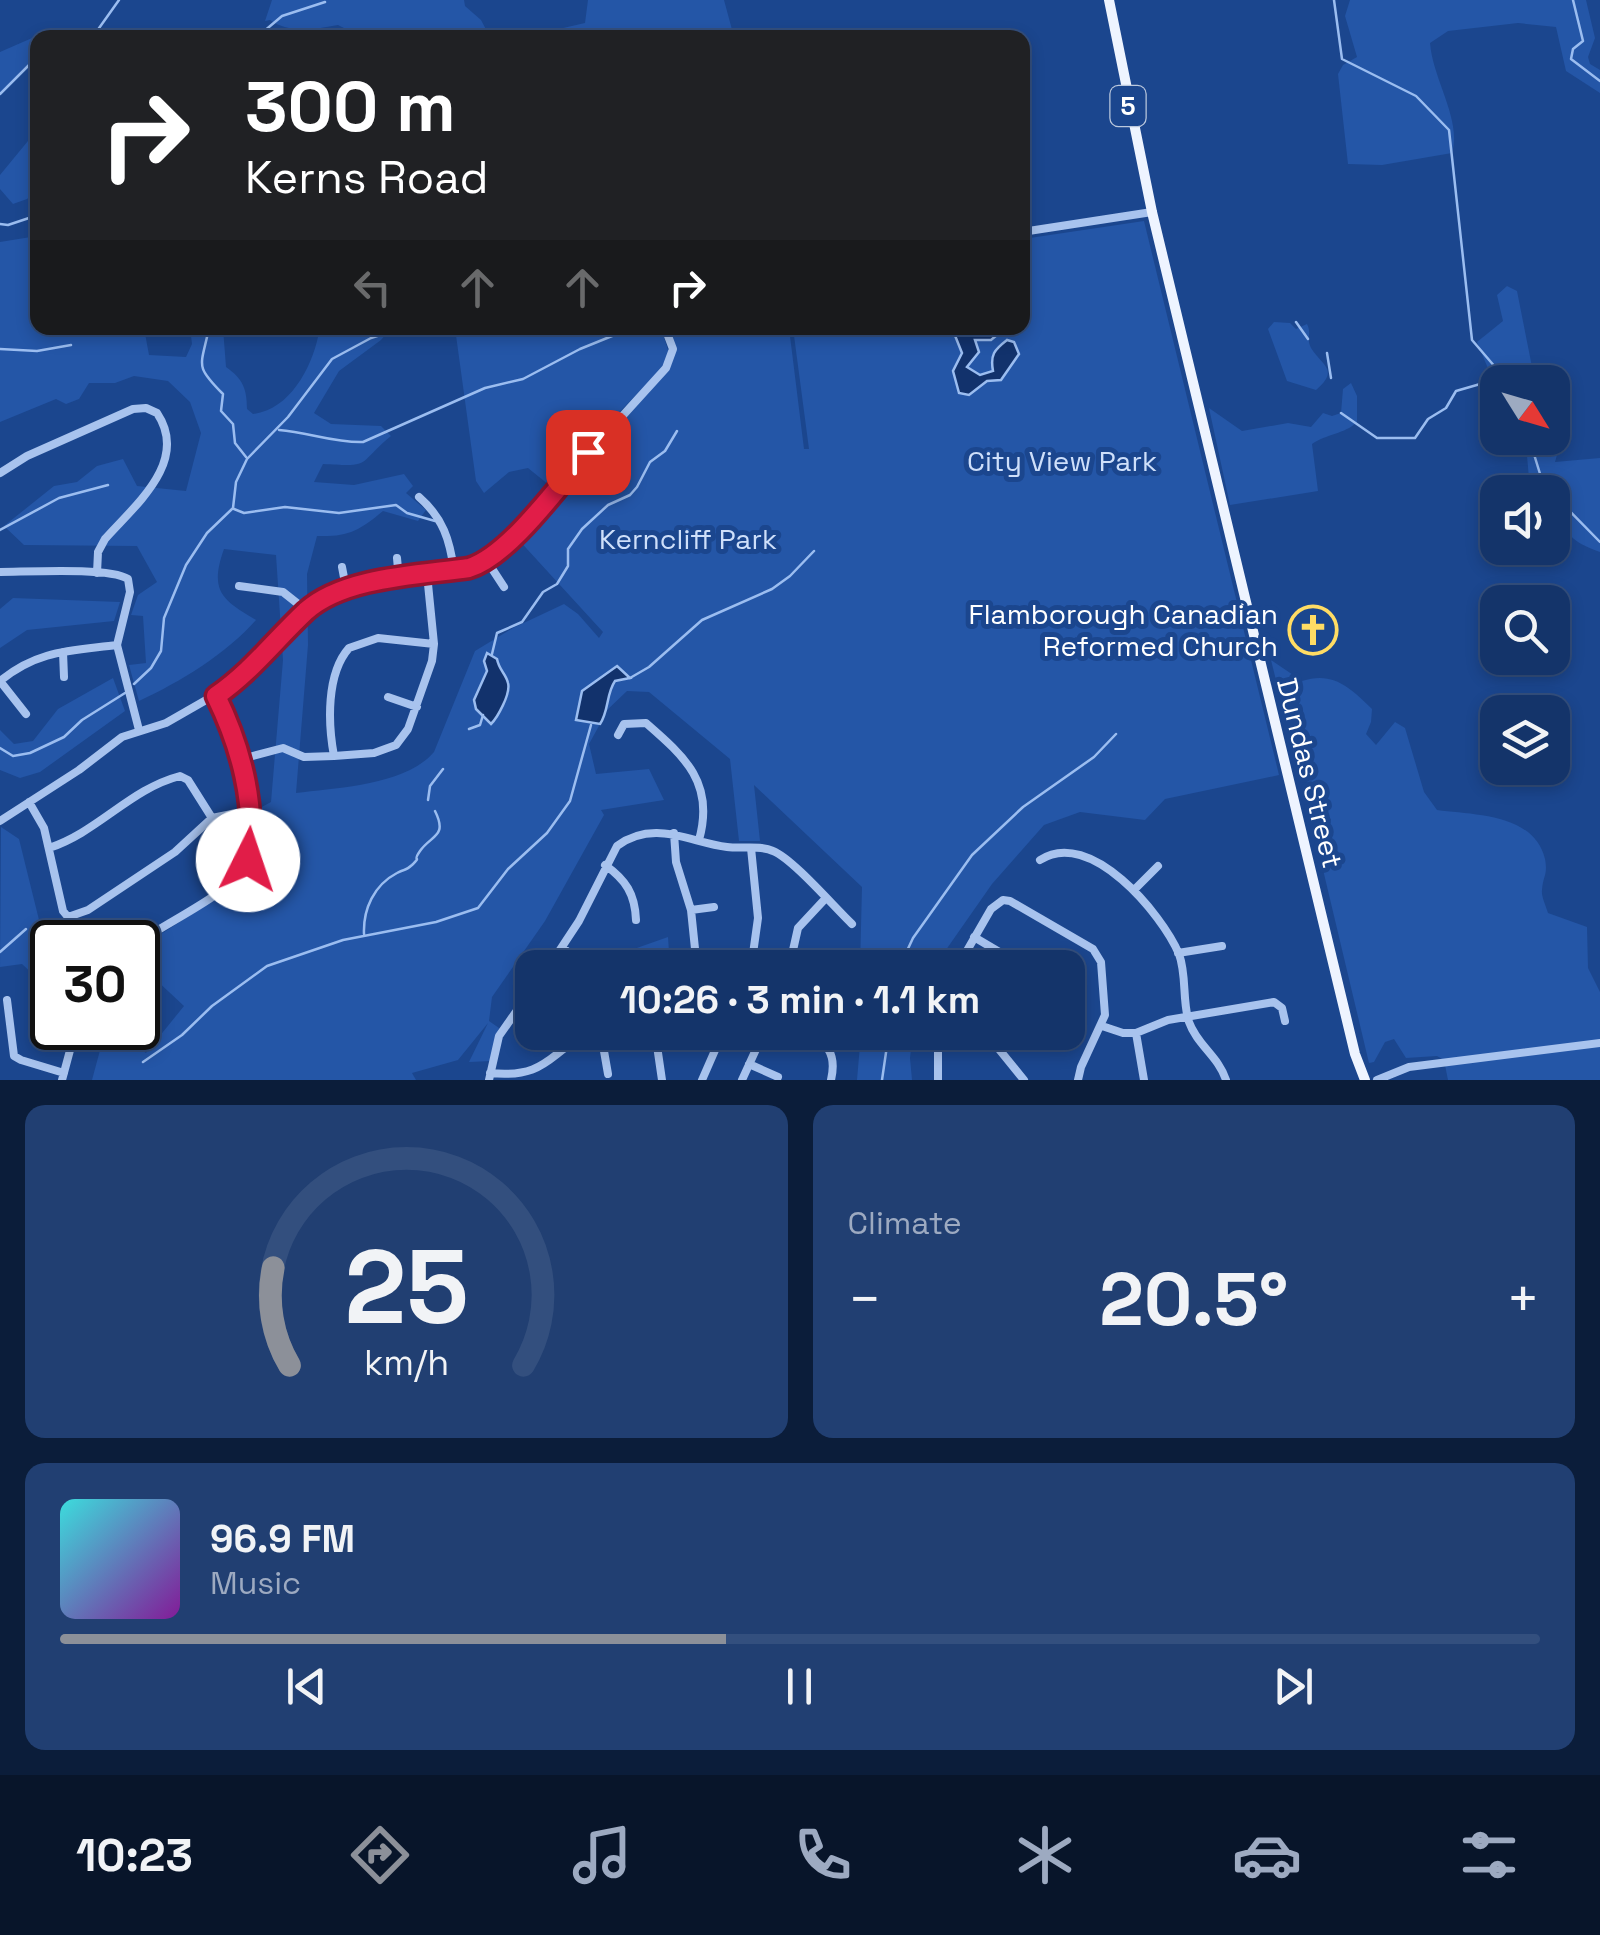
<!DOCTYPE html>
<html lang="en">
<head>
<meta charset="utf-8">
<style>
  :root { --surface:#14346a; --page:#213f72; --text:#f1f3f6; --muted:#9daac1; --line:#334f7e; --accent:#8c9099 }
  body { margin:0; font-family:"Space Grotesk",sans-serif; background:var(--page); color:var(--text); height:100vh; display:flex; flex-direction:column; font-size:38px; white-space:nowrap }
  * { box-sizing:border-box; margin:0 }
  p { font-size:32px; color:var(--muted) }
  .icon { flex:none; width:55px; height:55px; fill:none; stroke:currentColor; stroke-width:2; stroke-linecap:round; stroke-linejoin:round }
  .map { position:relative; height:1080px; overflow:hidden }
  .side { display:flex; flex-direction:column; gap:25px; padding:25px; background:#0b1d3a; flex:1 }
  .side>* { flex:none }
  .guide { position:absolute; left:30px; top:30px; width:1000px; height:305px; border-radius:20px; box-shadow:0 5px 15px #0003,0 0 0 2px var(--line); background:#202124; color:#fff; overflow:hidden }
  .needle { width:65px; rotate:127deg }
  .fabs { position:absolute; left:1480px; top:365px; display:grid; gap:20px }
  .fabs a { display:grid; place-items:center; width:90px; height:90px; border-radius:20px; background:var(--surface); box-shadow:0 5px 15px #0003,0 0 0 2px var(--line); font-size:50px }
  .speed { position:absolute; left:30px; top:920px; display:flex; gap:20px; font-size:50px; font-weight:700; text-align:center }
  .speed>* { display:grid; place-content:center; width:130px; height:130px; border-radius:50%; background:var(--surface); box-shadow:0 5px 15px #0003,0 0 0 2px var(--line); line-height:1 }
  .speed .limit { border:5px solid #111; border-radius:15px; background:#fff; color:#111 }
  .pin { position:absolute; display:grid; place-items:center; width:85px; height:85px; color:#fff; margin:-42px; border-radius:20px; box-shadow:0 5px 15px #0006 }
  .me { position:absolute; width:110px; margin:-55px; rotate:4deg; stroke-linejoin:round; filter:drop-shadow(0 0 8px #0008) }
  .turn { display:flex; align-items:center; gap:35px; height:210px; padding:0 50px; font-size:45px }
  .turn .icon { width:130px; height:130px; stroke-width:2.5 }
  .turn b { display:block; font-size:70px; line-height:85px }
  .lanes { display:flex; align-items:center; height:95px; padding:0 50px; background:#0003; justify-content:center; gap:50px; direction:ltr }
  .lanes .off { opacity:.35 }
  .big { font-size:75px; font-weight:800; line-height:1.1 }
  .side .tile { flex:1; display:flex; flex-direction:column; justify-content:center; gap:15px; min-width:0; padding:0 35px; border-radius:20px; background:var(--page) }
  .side .dial { align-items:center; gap:0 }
  .dial svg { height:260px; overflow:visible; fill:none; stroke:var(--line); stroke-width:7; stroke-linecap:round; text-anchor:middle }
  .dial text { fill:var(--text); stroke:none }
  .song { display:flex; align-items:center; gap:30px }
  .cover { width:120px; height:120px; border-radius:15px; background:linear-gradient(135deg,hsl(180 70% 55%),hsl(290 70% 35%)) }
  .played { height:10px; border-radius:5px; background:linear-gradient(90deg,var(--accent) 45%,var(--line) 45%) }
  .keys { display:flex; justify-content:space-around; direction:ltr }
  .heat { display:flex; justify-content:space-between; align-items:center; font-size:55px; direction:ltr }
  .side .tiles { flex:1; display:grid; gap:25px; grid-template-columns:1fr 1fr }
  .tile:last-child { grid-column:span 2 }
  .trip { position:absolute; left:515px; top:950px; width:570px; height:100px; border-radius:20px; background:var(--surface); box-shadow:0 5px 15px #0003,0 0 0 2px var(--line); font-weight:800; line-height:100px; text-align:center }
  .tabs { display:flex; height:160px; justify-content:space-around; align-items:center; background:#08152a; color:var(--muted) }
  .tabs .icon { width:70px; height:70px }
  .tabs .selected { color:var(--accent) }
  .tabs b { font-size:45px; color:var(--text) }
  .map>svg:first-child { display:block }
  .green { fill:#2456a7 }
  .water { fill:#12326c; stroke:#9bbdf0; stroke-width:2.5 }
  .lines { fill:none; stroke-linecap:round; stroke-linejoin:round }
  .stream { stroke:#9bbdf0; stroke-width:2.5 }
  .minor { stroke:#a8c3ee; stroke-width:8 }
  .major { stroke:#eef4ff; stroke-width:10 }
  .route-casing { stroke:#92132f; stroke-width:25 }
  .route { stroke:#e11d48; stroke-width:18 }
  .labels { text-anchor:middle; stroke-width:10; stroke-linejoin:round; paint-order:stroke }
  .shield { fill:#1b468e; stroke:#bbc8dd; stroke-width:2.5 }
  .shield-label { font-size:25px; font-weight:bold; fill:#fff }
  .park-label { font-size:28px; fill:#cedffa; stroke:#1b468e }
  .poi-label { font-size:28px; fill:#fff; stroke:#1b468e; text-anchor:end }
  .street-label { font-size:28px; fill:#fff; stroke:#1b468e }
</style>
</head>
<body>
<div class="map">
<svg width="1600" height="1080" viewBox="0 0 1600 1080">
  <rect width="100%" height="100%" fill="#1b468e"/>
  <!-- green -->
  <path class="green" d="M272 0H464L465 6 481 20 490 37H350L348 30 338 25C315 29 290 34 270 20L265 21Z
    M588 0H724L734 37H524L585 23Z
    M1350 0H1586L1595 38 1588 57 1590 64 1600 70V93L1566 71 1556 27 1518 23 1448 31 1430 43C1433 80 1462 120 1452 153L1382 165 1348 164 1338 74 1343 65 1357 57 1345 16Z
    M39 35 43 37 38 38 37 55 0 95V52Z
    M37 130V190L27 199 13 204 0 189V175Z
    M1144 221 1279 775 1165 799 1145 820 1080 812 1044 825 992 884 934 967H860L862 887 754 785 760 841H739L730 759 649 692 627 691 605 712 615 681 629 678 621 673 605 693 596 724H600L589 744 596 774 649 769 664 800 601 810 604 815 545 921 492 997 489 1021 499 1028 491 1061 469 1062 488 1023 458 1060 412 1073 416 1080H92L106 1028 146 1053 184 1006 138 963V949L240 883 255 859 258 809 271 802 283 660 276 555 224 549C209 591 222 600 256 620 226 654 180 682 139 701L129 665 146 663 143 616 131 615 138 595 157 582 137 546 24 545 4 526 54 486 77 482 97 466 123 459 137 486 186 491 201 433 190 402 168 381 134 376 115 383H89L79 399 66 404 56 399 0 422V242L37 236 38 328H144L149 355 186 357 192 344 190 328H223L226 367C243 379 247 389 247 409L253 414C289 410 311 369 318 337L391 328 381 340 339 371 314 413 331 424 381 426 391 436C356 465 373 467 323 464L314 482 354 485 404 474 413 486 406 493 426 510 418 521 383 511C359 531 348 537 317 536L307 574 308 645 296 793C337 788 406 785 434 752L475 651 513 628 564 604 578 614 599 638 603 632 516 537 671 365 676 348 668 328H789L804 449H809L793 328H1022L1023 239Z
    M1507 286 1517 291 1535 382H1498L1497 390 1477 342 1503 321 1497 295Z
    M1274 322 1290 323 1296 329 1307 324C1312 334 1306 338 1311 348 1322 366 1340 369 1316 390L1287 381 1268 329Z
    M455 328H661L669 353 662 368 549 485 528 468 509 472 484 493 476 481Z
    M1351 383 1357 396V422C1345 434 1326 434 1312 444L1318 491 1230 505 1209 408 1242 431 1288 423 1311 427 1323 413 1332 416 1341 413 1343 389Z
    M1553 426 1561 431 1562 437 1555 462 1600 458V552C1567 540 1566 534 1559 501L1529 478 1527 456 1515 438H1552Z
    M13 598 120 602 114 621 27 630 0 648V609Z
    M1271 660 1302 681C1334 671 1350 688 1372 709L1371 722 1366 734 1376 745 1395 722 1405 728 1424 792 1437 810C1473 815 1534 813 1545 859 1548 875 1543 876 1542 890 1541 896 1546 906 1548 913L1587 927 1588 968 1600 992V1080H1448L1444 1060 1437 1056 1406 1058 1394 1039 1385 1042 1374 1062 1369 1063 1315 836 1331 820 1315 789 1300 777Z
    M113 678 125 711 40 772 20 778 0 770V730L14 744 33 741 58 709Z
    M1 827 19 839 41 928 57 942H52V992L22 964 0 967Z
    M668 937 670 967H620L617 955Z
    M861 1033H913L910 1058 912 1080H857Z"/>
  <!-- water -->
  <path class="water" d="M952 328H974L984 335 1003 330 991 340H975L979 352 967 367 980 375 993 371C990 355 994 350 1007 340L1014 342 1019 354 1001 380 987 381 969 395 959 393 953 371 962 353Z
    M487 653 497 659C499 670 506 674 508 683 511 694 497 718 491 724L476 709 474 700 487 671 484 661Z
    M617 666 630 678 615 681C606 694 609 711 600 724L576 720 582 691Z"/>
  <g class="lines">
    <!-- stream -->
    <path class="stream" d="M1334 0 1342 59 1416 96 1449 130 1472 340 1508 382
      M1573 0 1583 41 1573 49 1571 59 1600 81
      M92 38 119 0
      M256 38 282 16 325 2
      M0 94 38 56
      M0 224 8 225 38 215
      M1296 322 1308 339
      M209 328C201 367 194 365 223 394L221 411 233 424 235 443 246 457
      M0 349 37 351 71 345
      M1327 353 1331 378
      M1341 413 1377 438H1415L1428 419 1446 408 1456 391 1501 378
      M279 430C308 432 334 443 363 442L485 388 523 379 580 349 617 334
      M1529 438 1541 477 1551 491
      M1552 493 1600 542
      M234 509 244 513 285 507 339 513 396 505 407 513 435 521
      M0 530 59 498 108 485
      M492 654 497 633 522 622 543 592 557 584 568 566V549L582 529 608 505 630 495 637 487 650 462 665 451 677 431
      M630 678 649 667 702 620 772 589 790 576 814 551
      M134 684 151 668 161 651 164 618 186 565 207 533 233 508 236 482 247 459 288 417 332 359 371 338 402 328
      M469 729 480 725 483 715
      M0 748 13 756 30 753 64 737 82 720 125 693
      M428 800 430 786 443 769
      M364 934C363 909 374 885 397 873 406 868 404 872 412 865 423 854 411 864 420 851 431 835 448 837 435 811
      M0 952 26 929
      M899 968 913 938 972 855 1023 807 1094 757 1116 734
      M143 1062 182 1035 212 1006 267 966 343 940 436 922 478 908 508 869 547 833 570 801 591 725
      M882 1080 889 1032"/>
    <!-- minor -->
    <path class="minor" d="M1022 232 1152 212
      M0 473 27 456 133 409 146 408 157 413C190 462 134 506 105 539L98 552 97 573
      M419 497C443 518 450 540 454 571
      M397 558 399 579
      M487 561 504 587
      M342 567 346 588
      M0 572C27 572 109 567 128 579L130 592 117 645 139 730
      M239 586 283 592 307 611
      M63 652 64 677
      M0 681C38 650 70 651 117 645
      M0 681 26 714
      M388 697 417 707
      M618 735 624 724 646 723C685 757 715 783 699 840
      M334 756C328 724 326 674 349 648L378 638 434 644
      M238 760 283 748 304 757 334 756 374 753 396 745 408 729 432 661 434 644 427 574
      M29 802 44 828 63 911 68 917 88 910 175 852 212 818 252 810
      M0 821 79 770 122 737 166 723 234 684 307 611 337 591 469 568 498 553 666 368 673 349 665 328
      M674 833 676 862 691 910 697 968
      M49 848C98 832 130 789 180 776L188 780 212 818
      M1040 860C1090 827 1162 914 1179 954 1187 976 1182 1001 1189 1022 1197 1045 1219 1057 1226 1080
      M605 865C626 880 635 894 636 920
      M1134 890 1158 866
      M691 910 714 907
      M974 937 1001 953 1018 968
      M138 943C166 923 218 899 240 874 271 839 234 733 216 696
      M562 947 588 968
      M1178 953 1222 946
      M548 968 579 921 617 846C654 819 689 842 727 847 742 849 760 845 773 851 793 859 834 907 852 924
      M751 968 758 918 751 848
      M789 968 798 928 825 899
      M957 968 991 909 1003 900 1010 901 1093 949 1101 962 1105 1015 1081 1067 1078 1080
      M138 999 147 1009
      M7 1000 14 1056 21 1060 64 1073
      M1102 1026 1123 1033H1136L1168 1020 1274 1002 1282 1008 1285 1021
      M655 1032 662 1080
      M805 1032C828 1043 837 1054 831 1080
      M938 1032V1080
      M985 1032 1024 1080
      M1136 1033 1144 1080
      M601 1034 608 1074
      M749 1064 778 1077
      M490 1073C558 1080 550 1039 601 1035
      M62 1080 76 1028
      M489 1080 499 1036 532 989
      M702 1080 723 1032
      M742 1080 764 1032
      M1377 1080 1409 1067 1600 1043"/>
    <!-- major -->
    <path class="major" d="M1109 0 1152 212 1355 1054 1365 1080"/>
  </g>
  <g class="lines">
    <!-- route casing -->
    <g class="route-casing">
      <path id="route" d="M248 860C257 805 240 745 216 696 251 672 275 640 306 611 344 577 419 575 469 568 509 556 559 485 588 452"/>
    </g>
    <!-- route -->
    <use href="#route" class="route"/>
  </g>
  <!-- icons -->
  <defs>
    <g id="church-ring" transform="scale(2.5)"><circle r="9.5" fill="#1b468e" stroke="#ffdc64" stroke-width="1.5"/><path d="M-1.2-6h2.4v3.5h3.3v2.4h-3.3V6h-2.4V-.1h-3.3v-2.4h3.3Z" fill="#ffdc64"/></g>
  </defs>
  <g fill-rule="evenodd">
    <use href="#church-ring" x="1313" y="630"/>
  </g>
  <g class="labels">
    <!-- shield labels -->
    <rect class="shield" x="1110.5" y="86" width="35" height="40" rx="8"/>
    <g class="shield-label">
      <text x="1128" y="115">5</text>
    </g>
    <!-- park labels -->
    <g class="park-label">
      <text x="1062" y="471">City View Park</text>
      <text x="688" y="549">Kerncliff Park</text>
    </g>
    <!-- poi labels -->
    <g class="poi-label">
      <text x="1278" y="624">Flamborough Canadian<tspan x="1278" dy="32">Reformed Church</tspan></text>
    </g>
    <!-- street labels -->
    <g class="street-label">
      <text transform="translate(1310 773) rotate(76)" y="10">Dundas Street</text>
    </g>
  </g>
</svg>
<div class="fabs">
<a><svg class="needle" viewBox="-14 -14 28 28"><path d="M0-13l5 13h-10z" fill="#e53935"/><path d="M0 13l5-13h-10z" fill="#9daac1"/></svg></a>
<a><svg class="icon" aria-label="sound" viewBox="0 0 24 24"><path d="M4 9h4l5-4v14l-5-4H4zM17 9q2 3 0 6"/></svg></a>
<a><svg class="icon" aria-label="search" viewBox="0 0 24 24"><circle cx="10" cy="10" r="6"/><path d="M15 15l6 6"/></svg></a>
<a><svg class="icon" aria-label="layers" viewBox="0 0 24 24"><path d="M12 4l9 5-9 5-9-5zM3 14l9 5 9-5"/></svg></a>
</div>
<div class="speed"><div class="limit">30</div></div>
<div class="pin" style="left:588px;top:452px;background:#d93025"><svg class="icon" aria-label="arrive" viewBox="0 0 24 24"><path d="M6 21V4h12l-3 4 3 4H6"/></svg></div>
<svg class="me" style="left:248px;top:860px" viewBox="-20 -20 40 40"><circle r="19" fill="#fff"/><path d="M0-13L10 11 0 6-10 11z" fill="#e11d48"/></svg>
<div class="trip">10:26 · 3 min · 1.1 km</div>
<div class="guide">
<div class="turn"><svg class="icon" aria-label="right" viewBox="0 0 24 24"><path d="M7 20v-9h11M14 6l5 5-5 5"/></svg><div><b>300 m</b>Kerns Road</div></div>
<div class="lanes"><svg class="icon off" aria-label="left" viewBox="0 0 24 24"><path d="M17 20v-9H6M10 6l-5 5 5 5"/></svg><svg class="icon off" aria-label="ahead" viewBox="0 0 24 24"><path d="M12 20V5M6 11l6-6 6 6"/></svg><svg class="icon off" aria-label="ahead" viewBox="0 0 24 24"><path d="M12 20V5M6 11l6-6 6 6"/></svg><svg class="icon" aria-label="right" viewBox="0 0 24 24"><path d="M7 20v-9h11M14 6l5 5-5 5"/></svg></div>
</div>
</div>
<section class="side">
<div class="tiles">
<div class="tile dial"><svg viewBox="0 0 100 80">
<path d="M14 69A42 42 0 1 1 86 69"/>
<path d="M14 69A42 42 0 0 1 9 39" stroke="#8c9099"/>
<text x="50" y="56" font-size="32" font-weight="700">25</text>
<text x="50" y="72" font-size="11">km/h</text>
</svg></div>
<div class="tile"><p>Climate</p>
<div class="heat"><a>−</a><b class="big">20.5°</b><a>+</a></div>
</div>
<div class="tile">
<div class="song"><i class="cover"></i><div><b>96.9 FM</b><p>Music</p></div></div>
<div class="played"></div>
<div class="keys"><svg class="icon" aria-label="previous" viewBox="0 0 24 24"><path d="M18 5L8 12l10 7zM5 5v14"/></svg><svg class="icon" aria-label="pause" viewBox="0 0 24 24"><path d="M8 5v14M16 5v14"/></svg><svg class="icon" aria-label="next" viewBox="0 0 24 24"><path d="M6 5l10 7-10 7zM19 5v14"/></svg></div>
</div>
</div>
</section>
<nav class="tabs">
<b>10:23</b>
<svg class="icon selected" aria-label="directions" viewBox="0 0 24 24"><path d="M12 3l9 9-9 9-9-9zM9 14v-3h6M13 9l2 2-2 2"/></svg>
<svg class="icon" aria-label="music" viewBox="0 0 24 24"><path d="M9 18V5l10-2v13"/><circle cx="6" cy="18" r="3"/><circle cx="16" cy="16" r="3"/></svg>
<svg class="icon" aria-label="phone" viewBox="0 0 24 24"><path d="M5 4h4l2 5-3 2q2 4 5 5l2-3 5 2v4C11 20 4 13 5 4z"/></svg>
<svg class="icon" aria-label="climate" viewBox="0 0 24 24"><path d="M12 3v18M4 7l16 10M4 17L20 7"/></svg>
<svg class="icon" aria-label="car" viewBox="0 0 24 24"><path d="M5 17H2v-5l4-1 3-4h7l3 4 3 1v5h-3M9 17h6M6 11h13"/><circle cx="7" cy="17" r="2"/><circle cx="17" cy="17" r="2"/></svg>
<svg class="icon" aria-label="filters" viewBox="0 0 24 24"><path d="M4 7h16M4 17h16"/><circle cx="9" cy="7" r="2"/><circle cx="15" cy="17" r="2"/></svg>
</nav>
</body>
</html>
